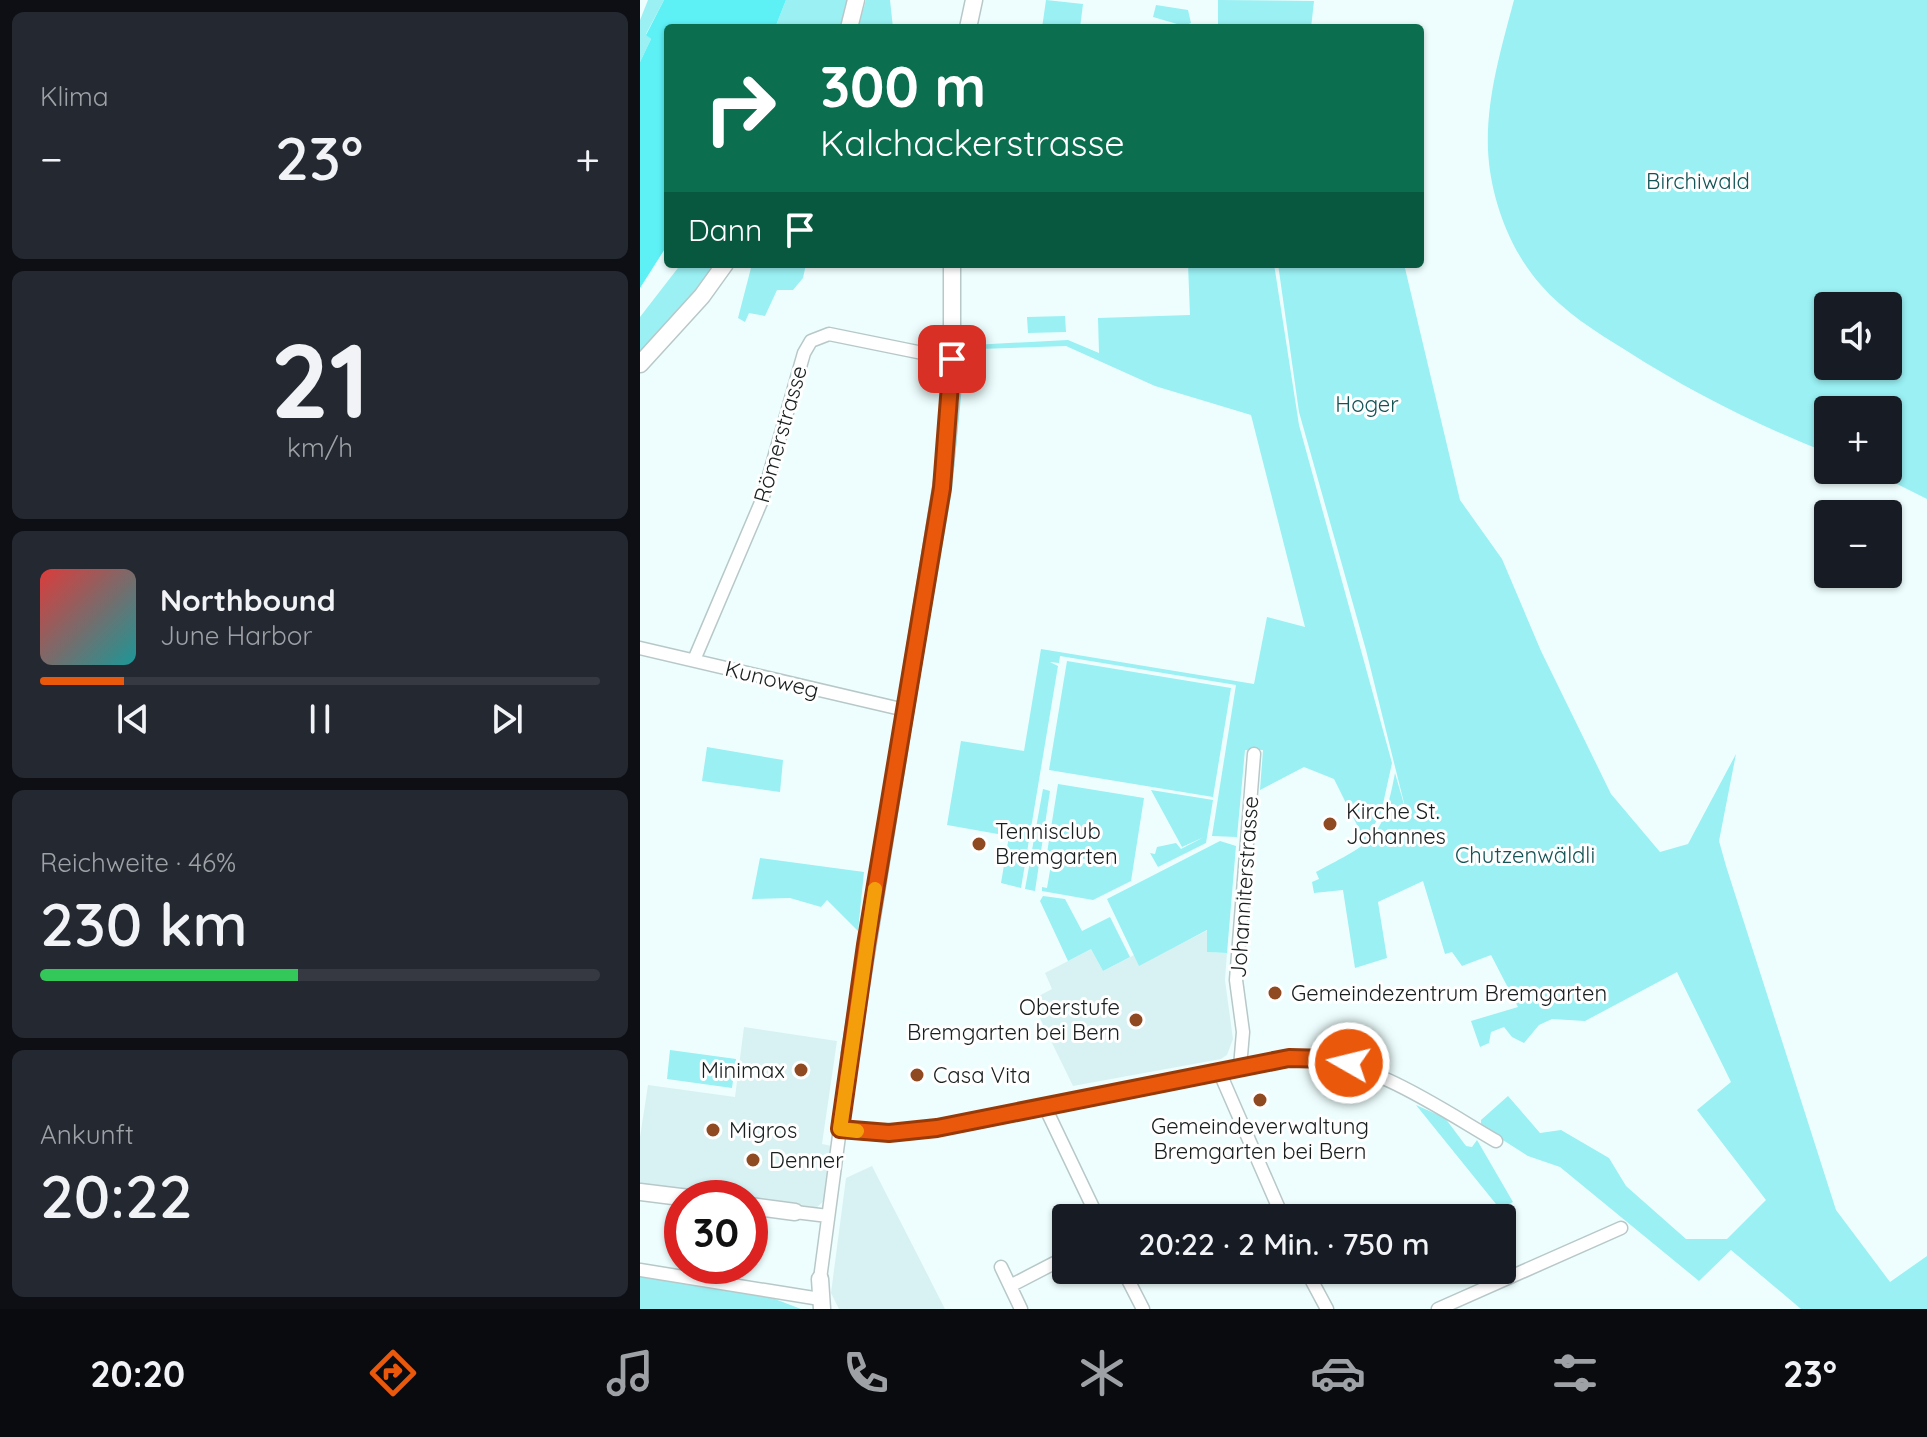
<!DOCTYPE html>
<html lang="de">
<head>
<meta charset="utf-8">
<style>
  :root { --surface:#171b24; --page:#242831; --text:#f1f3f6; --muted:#9ea1a6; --line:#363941; --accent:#ea580c }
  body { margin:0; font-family:Quicksand,sans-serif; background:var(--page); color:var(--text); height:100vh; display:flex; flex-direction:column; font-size:30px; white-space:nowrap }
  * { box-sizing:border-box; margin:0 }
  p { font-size:26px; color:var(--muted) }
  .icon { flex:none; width:44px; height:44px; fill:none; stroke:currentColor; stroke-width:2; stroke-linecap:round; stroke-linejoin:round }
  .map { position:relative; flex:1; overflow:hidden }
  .details { display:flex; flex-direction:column; gap:12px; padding:12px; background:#0d0f14; width:640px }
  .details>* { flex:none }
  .banner { position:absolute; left:24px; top:24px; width:760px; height:244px; border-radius:8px; box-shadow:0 2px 6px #0004; background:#0b6e4f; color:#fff; overflow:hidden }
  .fabs { position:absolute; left:1174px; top:292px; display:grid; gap:16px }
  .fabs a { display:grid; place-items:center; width:88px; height:88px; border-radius:8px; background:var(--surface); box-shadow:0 2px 6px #0004; font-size:40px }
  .speed { position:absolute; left:24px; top:1180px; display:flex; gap:16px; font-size:40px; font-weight:700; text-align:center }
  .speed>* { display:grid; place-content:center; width:104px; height:104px; border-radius:50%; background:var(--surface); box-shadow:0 2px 6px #0004; line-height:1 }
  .speed .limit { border:12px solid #d22; background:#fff; color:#111 }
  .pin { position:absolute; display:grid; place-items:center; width:68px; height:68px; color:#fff; margin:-34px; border-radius:16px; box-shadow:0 4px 12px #0006 }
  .me { position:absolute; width:88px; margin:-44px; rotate:278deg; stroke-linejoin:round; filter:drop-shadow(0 0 6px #0008) }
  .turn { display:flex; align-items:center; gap:28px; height:168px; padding:0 24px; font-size:36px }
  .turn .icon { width:104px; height:104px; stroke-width:2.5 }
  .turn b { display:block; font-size:56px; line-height:68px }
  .then { display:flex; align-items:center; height:76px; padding:0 24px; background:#0003; gap:16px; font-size:30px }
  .big { font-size:60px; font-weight:600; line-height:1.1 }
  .details .card { flex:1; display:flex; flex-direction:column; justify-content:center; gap:12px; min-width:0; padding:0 28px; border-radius:12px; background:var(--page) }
  .details .dial { align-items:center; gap:0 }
  .dial b { font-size:104px; line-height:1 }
  .song { display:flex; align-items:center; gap:24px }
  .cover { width:96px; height:96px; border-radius:12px; background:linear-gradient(135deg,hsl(0 70% 55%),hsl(180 70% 35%)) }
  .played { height:8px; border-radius:4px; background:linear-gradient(90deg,var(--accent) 15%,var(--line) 15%) }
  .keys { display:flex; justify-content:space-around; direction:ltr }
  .heat { display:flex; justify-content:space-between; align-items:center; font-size:44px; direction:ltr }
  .charge { height:12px; border-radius:6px; background:linear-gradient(90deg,#34c759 46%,var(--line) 0) }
  .trip { position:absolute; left:412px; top:1204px; width:464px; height:80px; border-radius:8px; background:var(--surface); box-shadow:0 2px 6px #0004; font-weight:600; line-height:80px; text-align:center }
  .dock { display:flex; height:128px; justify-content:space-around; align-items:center; background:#090b0e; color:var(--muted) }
  .dock .icon { width:56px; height:56px }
  .dock .active { color:var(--accent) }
  .dock b { font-size:36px; color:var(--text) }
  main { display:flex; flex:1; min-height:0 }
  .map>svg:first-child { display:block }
  .built { fill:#d8f2f3 }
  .green { fill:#9af0f3; fill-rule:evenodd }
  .water { fill:#5df1f6 }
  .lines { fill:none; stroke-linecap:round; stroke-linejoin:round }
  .minor-casing { stroke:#b8c8c8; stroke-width:15 }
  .tertiary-casing { stroke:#b8c8c8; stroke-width:19 }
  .minor { stroke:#fff; stroke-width:12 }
  .tertiary { stroke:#fff; stroke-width:16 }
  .route-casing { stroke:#983908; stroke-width:20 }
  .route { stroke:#ea580c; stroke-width:14 }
  .slow { stroke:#f59e0b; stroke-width:14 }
  .poi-dot { fill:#904a22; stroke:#fff; stroke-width:3 }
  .labels { text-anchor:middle; stroke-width:6; stroke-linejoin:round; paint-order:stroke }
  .park-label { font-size:22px; fill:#145456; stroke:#fff }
  .street-label { font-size:22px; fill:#191f1f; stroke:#fff }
  .poi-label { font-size:22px; fill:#191f1f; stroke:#fff; text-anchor:start }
</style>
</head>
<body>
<main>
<section class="details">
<div class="card"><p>Klima</p>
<div class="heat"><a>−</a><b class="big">23°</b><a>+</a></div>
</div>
<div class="card dial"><b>21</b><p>km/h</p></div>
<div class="card">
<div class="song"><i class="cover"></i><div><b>Northbound</b><p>June Harbor</p></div></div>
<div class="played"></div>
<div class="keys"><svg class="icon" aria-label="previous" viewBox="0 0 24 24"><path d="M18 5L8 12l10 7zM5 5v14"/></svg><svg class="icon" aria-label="pause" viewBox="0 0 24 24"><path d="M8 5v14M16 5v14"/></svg><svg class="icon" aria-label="next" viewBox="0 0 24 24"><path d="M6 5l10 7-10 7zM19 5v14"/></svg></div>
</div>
<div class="card"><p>Reichweite · 46%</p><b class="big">230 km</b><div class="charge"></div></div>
<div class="card"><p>Ankunft</p><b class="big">20:22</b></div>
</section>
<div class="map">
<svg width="1287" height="1309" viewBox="0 0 1287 1309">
  <rect width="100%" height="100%" fill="#eefefe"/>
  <!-- built -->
  <path class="built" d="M568 930 567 952 587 953 585 980 593 1039 587 1055 581 1059 433 1086 391 1000 412 989 405 973 451 949 463 971 494 955 499 965Z
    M104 1027 197 1041 182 1144 192 1146 185 1200 175 1209 0 1184V1137L8 1085 95 1097Z
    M232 1166 277 1254 305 1309H199L191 1293 206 1178Z"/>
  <!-- green -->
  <path class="green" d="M8 0H24L6 34 11 39 0 62V20Z
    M146 0H210L203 28H135Z
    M226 0H250L253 28H218Z
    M406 0 443 4 440 28H402Z
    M578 0 674 1 671 28H578Z
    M874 0H1287V499L1229 470H1248V410H1188V453C1117 425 1051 392 987 351 956 332 924 312 900 284 869 249 850 196 848 150 846 99 861 49 874 0ZM1188 306H1248V366H1188Z
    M516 5 548 10 551 23 544 26 513 17Z
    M41 264H79L0 356V317Z
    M112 264H166L163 278 153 290H137L125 316 109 313 105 322 98 318Z
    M548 264H634L659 425 752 763 741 813 725 841 694 779 664 767 620 790 623 750H605L597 837 572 836 596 685 420 656 419 663 410 662 418 666 381 888 361 883 369 836 307 825 321 741 384 751 401 649 614 684 627 617 665 627 611 415 515 386 426 346 338 349V345H332L428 340 459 353 458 318 550 315Z
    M638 264H764L820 500 862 559 901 651 971 794 1020 852 1048 844 1096 754 1079 841 1086 866 1196 1210 1250 1282 1287 1256V1309H1161L1091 1250 1059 1281 920 1167 888 1156 841 1126V1120L868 1096 900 1133 921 1130 969 1158 986 1186 1046 1239H1087L1126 1200 1057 1110 1091 1082 1037 972 945 1021 912 1019 899 1025 884 1043 872 1037 864 1027 851 1032 849 1043 840 1047 831 1021 878 1007 851 955 822 966 812 952 805 954 783 881 738 902 747 958 715 968 703 890 674 893 672 882 679 879 676 872C734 841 742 841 755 773L767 815 726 650 659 412Z
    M425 316 426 332 388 333 387 317Z
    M317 387H322L312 490 278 690 274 689Z
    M427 661 591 688 573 797 409 770Z
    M67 747 143 760 140 792 62 781Z
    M418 784 504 798 491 881 453 900 402 891V887L407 888 412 859 449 864V860L407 853Z
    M403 789 410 791 395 891 385 889Z
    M511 790 573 800 566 843 518 867 510 853 515 854 517 847 536 843 541 849 564 837 542 847Z
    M580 841 596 846 587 953 567 952V930L499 966 467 899Z
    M120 858 224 872 218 931 187 900 181 907 150 898 112 899Z
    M403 896 425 899 442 931 470 917 490 957 463 971 451 949 428 961 400 901Z
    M30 1050 96 1059 92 1088 27 1079Z
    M776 1105 805 1118 826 1146 832 1147 837 1140 873 1202 860 1209Z
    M0 1275 127 1296 161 1309H0Z"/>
  <!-- water -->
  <path class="water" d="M24 0H146L135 28H28V244L0 288V62L11 39 6 35Z"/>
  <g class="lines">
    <!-- minor casing -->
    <g class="minor-casing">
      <path id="minor" d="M0 648 265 710
        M54 660 122 500 164 353 171 341 189 334 312 359
        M600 1067 603 1032 596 980 614 754
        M579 1071 643 1218
        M405 1107 458 1218
        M200 1129 273 1132 662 1057C733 1061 796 1106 856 1141
        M155 1212 188 1216
        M361 1267 381 1309
        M0 1270 180 1299
        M483 1270 503 1309
        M666 1270 687 1309
        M180 1279 210 1053
        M370 1286 426 1257
        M798 1309 981 1228"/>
    </g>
    <!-- tertiary casing -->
    <g class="tertiary-casing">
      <path id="tertiary" d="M209 28 216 0
        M328 28 334 0
        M0 364 62 296 85 264
        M210 1053 305 464 312 383V264
        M0 1192 49 1198
        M110 1206 155 1212
        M180 1279 182 1309"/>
    </g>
    <!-- minor -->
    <use href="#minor" class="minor"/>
    <!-- tertiary -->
    <use href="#tertiary" class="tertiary"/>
  </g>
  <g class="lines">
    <!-- route casing -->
    <g class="route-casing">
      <path id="route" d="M312 359 302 488 226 945 200 1129 249 1133 297 1128 649 1058 690 1059 709 1063"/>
    </g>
    <!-- route -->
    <use href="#route" class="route"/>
    <!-- slow -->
    <path class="slow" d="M217 1131 200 1129 235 889"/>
  </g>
  <!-- markers -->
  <g class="poi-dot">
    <circle cx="690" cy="824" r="8"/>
    <circle cx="339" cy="844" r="8"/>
    <circle cx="635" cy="993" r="8"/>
    <circle cx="496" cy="1020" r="8"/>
    <circle cx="161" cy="1070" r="8"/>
    <circle cx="277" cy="1075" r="8"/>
    <circle cx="620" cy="1100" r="8"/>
    <circle cx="73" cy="1130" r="8"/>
    <circle cx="113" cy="1160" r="8"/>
  </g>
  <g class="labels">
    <!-- park labels -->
    <g class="park-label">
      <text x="1058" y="189">Birchiwald</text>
      <text x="727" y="412">Hoger</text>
      <text x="885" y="863">Chutzenwäldli</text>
    </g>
    <!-- street labels -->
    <g class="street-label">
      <text transform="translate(140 434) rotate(-74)" y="8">Römerstrasse</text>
      <text transform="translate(132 679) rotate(14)" y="8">Kunoweg</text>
      <text transform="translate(604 887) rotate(-86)" y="8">Johanniterstrasse</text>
    </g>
    <!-- poi labels -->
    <g class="poi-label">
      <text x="706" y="819">Kirche St.<tspan x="706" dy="25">Johannes</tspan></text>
      <text x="355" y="839">Tennisclub<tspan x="355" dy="25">Bremgarten</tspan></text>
      <text x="651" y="1001">Gemeindezentrum Bremgarten</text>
      <text x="480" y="1015" text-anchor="end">Oberstufe<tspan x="480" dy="25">Bremgarten bei Bern</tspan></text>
      <text x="145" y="1078" text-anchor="end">Minimax</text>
      <text x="293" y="1083">Casa Vita</text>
      <text x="620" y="1134" text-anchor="middle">Gemeindeverwaltung<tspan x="620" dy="25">Bremgarten bei Bern</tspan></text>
      <text x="89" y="1138">Migros</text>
      <text x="129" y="1168">Denner</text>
    </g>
  </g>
</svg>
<div class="fabs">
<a><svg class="icon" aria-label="sound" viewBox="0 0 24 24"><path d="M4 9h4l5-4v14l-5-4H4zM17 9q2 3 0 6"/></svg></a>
<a>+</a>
<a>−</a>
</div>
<div class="speed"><div class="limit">30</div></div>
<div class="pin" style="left:312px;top:359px;background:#d93025"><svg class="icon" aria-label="arrive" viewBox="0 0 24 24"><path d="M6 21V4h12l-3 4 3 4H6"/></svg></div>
<svg class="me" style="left:709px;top:1063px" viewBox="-20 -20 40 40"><circle r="17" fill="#ea580c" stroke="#fff" stroke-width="3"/><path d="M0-11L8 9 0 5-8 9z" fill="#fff"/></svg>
<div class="trip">20:22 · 2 Min. · 750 m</div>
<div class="banner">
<div class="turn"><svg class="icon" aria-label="right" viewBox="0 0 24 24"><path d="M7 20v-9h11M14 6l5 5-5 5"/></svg><div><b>300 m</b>Kalchackerstrasse</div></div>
<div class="then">Dann<svg class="icon" aria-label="arrive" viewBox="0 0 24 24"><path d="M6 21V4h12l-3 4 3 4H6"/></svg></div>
</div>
</div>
</main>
<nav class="dock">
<b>20:20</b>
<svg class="icon active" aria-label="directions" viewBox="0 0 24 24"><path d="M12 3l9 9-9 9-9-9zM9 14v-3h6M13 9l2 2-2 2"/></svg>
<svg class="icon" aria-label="music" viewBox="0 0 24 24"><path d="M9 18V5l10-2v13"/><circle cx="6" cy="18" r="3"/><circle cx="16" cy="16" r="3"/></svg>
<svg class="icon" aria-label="phone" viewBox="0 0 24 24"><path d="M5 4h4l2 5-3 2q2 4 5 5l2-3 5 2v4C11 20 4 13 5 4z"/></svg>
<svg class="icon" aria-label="climate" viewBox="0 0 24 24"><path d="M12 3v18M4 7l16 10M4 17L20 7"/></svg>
<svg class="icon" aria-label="car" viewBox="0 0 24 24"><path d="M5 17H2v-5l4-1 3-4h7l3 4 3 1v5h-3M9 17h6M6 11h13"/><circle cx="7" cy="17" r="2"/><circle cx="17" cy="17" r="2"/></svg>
<svg class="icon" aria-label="filters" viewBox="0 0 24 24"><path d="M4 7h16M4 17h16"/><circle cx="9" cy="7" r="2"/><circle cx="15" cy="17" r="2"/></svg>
<b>23°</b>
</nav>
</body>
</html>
